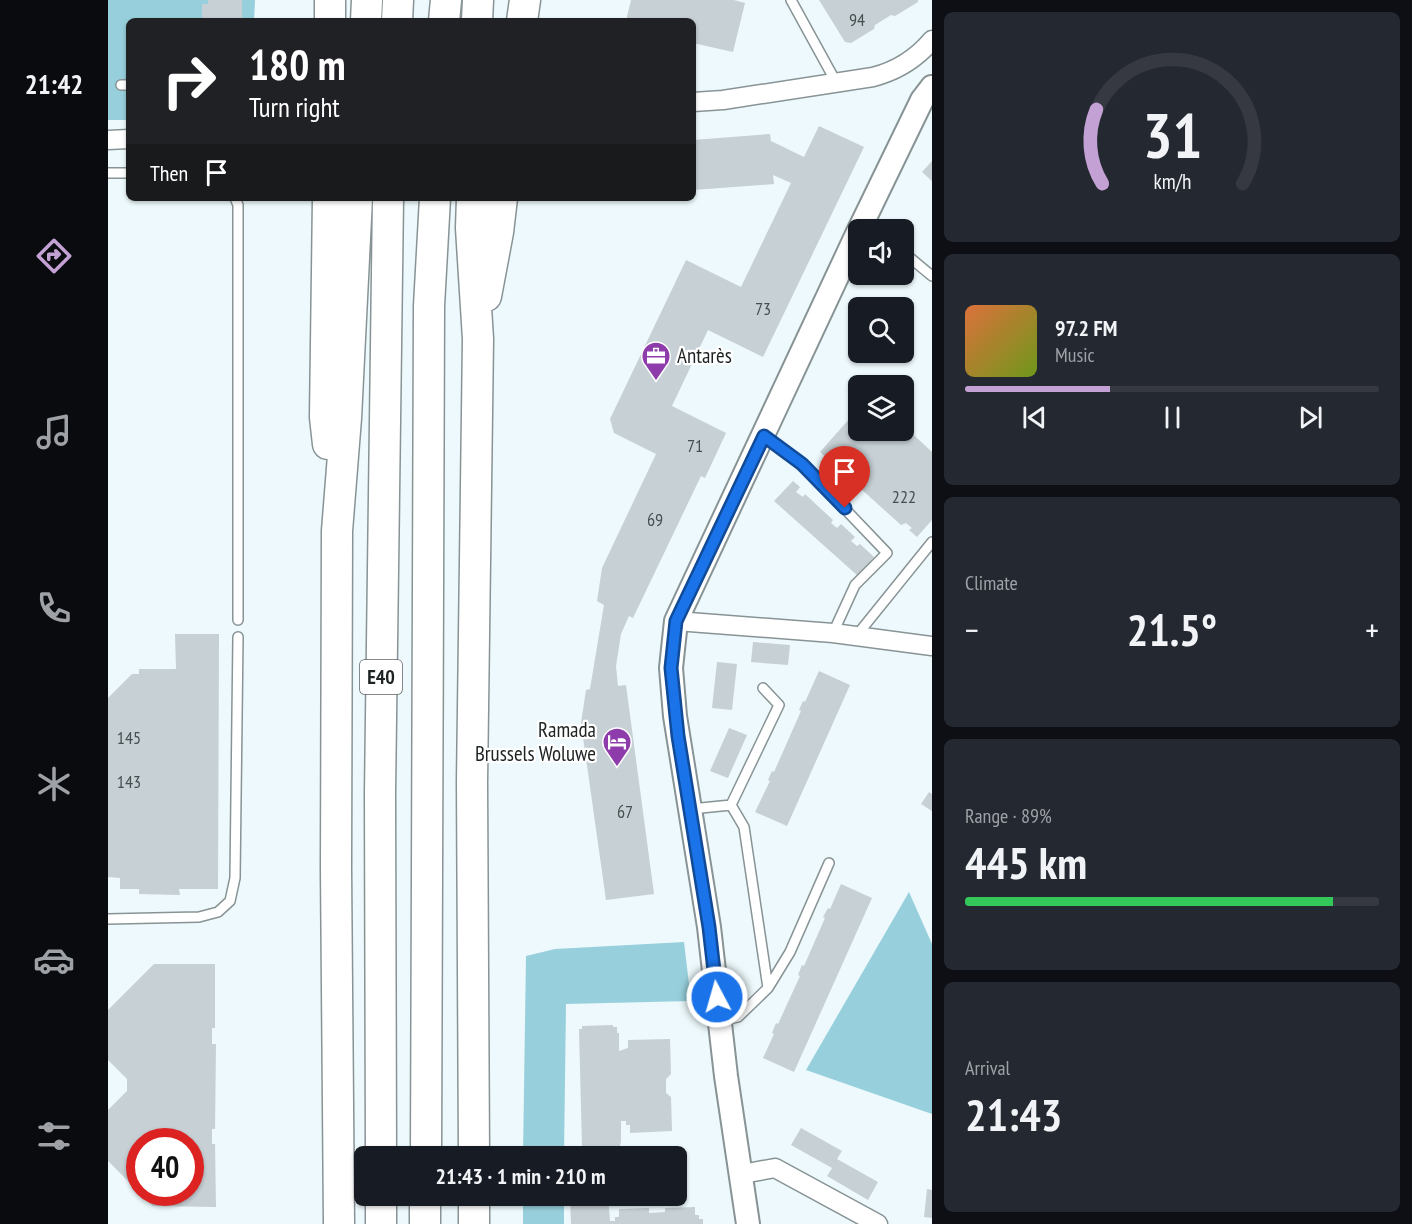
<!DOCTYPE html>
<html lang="en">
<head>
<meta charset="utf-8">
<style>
  :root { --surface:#171b24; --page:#242831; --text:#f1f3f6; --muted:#9ea1a6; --line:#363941; --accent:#c4a1d4 }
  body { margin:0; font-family:"PT Sans Narrow",sans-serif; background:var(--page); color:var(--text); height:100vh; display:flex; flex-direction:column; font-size:22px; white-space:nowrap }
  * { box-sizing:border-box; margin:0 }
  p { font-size:20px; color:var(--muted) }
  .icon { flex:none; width:33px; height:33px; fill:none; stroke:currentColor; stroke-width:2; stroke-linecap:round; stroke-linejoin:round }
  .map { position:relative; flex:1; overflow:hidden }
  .panel { display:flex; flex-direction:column; gap:12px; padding:12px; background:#0d0f14; width:480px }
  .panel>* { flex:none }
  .hud { position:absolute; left:18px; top:18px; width:570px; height:183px; border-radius:9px; box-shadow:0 2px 4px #0004; background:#202124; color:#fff; overflow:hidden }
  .buttons { position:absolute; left:740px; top:219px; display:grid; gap:12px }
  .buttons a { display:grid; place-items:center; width:66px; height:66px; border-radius:9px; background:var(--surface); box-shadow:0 2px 4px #0004; font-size:30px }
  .speed { position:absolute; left:18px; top:1128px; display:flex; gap:12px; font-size:30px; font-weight:700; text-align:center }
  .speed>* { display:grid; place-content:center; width:78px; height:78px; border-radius:50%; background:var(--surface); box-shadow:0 2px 4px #0004; line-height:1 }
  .speed .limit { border:9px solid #d22; background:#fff; color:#111 }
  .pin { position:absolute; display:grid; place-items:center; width:51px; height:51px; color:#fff; margin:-62px -26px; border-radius:50% 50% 50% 0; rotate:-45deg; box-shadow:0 0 6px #0007 }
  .pin .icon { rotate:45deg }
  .me { position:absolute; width:66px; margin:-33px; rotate:354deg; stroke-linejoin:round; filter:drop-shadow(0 0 4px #0008) }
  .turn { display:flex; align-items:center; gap:21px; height:126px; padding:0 24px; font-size:27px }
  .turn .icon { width:78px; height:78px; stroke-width:2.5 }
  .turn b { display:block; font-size:42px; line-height:51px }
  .then { display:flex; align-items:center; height:57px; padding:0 24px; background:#0003; gap:12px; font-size:22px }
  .big { font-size:45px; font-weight:700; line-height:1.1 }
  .panel .tile { flex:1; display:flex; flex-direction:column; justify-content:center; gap:9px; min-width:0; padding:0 21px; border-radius:9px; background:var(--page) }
  .panel .dial { align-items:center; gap:0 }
  .dial svg { height:156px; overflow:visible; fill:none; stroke:var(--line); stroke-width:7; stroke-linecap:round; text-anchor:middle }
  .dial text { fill:var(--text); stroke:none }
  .song { display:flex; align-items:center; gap:18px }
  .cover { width:72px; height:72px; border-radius:9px; background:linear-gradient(135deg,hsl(20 70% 55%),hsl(80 70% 35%)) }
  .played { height:6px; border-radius:3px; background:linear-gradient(90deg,var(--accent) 35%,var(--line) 35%) }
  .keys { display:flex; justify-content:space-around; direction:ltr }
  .heat { display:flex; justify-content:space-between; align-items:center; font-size:33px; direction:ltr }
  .charge { height:9px; border-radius:4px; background:linear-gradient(90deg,#34c759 89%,var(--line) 0) }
  .trip { position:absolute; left:246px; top:1146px; width:333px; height:60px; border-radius:9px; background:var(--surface); box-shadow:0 2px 4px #0004; font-weight:700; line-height:60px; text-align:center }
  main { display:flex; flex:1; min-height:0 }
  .tab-bar { display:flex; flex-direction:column; width:108px; justify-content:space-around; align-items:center; background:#090b0e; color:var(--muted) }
  .tab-bar .icon { width:42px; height:42px }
  .tab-bar .on { color:var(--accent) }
  .tab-bar b { font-size:27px; color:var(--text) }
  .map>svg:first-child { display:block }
  .green { fill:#97d0dc }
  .building { fill:#c6d0d5; fill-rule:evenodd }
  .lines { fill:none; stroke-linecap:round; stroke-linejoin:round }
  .service-casing { stroke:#889395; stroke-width:12 }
  .minor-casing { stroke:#889395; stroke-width:21 }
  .tertiary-casing { stroke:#889395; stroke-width:26 }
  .trunk-casing { stroke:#889395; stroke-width:33 }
  .service { stroke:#fff; stroke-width:9 }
  .minor { stroke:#fff; stroke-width:18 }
  .tertiary { stroke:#fff; stroke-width:22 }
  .trunk { stroke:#fff; stroke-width:30 }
  .route-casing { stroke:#114b97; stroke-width:15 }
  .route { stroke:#1a73e8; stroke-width:10 }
  .labels { text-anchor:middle; stroke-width:4.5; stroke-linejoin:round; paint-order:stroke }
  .number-label { font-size:18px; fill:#474e50 }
  .shield { fill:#fff; stroke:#616465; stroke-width:1.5 }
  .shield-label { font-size:20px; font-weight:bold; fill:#1d2223 }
  .poi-label { font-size:21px; fill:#1d2223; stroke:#fff; text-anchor:start }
</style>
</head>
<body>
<main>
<nav class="tab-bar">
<b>21:42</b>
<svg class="icon on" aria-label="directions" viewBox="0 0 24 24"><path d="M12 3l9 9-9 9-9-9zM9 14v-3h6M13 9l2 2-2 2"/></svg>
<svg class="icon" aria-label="music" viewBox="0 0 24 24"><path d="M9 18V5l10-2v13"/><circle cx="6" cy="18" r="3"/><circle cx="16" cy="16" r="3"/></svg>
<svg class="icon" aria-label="phone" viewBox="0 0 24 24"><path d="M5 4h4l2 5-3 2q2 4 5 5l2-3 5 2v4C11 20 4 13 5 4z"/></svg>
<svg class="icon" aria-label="climate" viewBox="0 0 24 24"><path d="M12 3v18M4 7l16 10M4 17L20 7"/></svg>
<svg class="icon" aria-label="car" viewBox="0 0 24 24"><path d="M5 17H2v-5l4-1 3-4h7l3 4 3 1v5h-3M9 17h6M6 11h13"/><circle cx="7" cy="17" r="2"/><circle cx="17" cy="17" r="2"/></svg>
<svg class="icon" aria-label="filters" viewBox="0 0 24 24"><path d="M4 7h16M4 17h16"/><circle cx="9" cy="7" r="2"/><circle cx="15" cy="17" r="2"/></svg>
</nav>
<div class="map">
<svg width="824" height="1224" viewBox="0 0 824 1224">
  <rect width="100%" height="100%" fill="#edf9fc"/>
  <!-- green -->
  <path class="green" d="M0 0H147L146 21H21V120H0Z
    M801 892 824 944V1114L698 1070Z
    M576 942 583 1001 458 1004 456 1156H415L418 956 447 949Z
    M415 1196H456V1224H415Z"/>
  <!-- building -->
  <path class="building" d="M100 0H134V21H94V4H100Z
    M523 0H626L637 3 625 52 585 43V21H518Z
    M711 0H810V2L787 16 783 15 767 25 766 29 743 43 737 42Z
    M711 126 756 147 655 357 600 330 564 406 618 433 597 478 593 476 525 618 521 616 513 634 508 666 510 686 518 685 546 894 498 900 473 723 478 690 482 689 496 605 489 601 494 568 548 454 506 433 502 419 578 260 633 287 683 183 665 175 666 184 585 190V140L662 134 663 141 696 157Z
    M824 161V181L814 172Z
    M750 409V430H795V425L824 452V520L809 537 801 530 804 528 798 523 793 525 712 452Z
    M685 481 692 487 688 492 695 497 697 494 725 520 723 523 729 528 733 524 747 537 743 541 749 546 752 544 766 557 750 576 666 501Z
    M67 634H111L110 889H71L72 895 31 894V889H12V878L0 877V698L24 674H31V669H68Z
    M645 642 682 645 680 665 643 662Z
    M609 662 629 664 624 710 604 708Z
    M711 671 742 685 679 826 647 812 662 781 660 780 664 771 666 772 693 711 691 710 695 701 697 702Z
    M621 728 639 735 620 778 602 771Z
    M821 792 824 794V811L813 804Z
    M733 884 764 898 686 1072 655 1058 666 1034 664 1033 668 1023 670 1024 692 976 690 975 694 965 696 966 717 918 715 917 720 908 722 909Z
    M46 964H107V1028H104V1044H108L107 1129H104V1144H107L108 1207 45 1206 0 1161V1110L19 1091V1079L0 1060V1010ZM32 1142H82V1192H32Z
    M505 1025V1027H509V1033H511V1051L520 1048V1040L562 1039 563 1074 558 1079V1093L563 1097 564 1131 522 1133V1125H518V1121H513V1141L512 1146H505V1156H473V1147H474L471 1029H474V1026Z
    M693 1128 734 1151 729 1159 770 1182 760 1200 719 1176 724 1168 683 1145Z
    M819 1189 824 1190V1218L816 1217Z
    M468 1196H500L502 1221H507V1217H511V1209L541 1208V1213L557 1212V1208L587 1207V1215H591V1219H595V1224H463L462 1197Z"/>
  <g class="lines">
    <!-- service casing -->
    <g class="service-casing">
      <path id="service" d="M683 0 728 82
        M13 85H21
        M0 173H21
        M127 198 130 205V620
        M795 252 824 276
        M656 436 694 464 779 553 747 585 725 633
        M749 635 824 542
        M623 805 671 705 655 688
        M583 809 623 805 636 827 660 988 630 1017 611 1021
        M0 919 91 917 110 912 122 901 127 878 130 637
        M660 988 682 952 721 863"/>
    </g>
    <!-- minor casing -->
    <g class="minor-casing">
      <path id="minor" d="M585 102 615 100 765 77C788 71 808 59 824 40
        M0 140 21 139
        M568 621 725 633 824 646
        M634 1174 667 1168 770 1224"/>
    </g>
    <!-- tertiary casing -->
    <g class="tertiary-casing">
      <path id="tertiary" d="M751 230 814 100 824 87
        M640 1224 618 1076 601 927 567 716 563 668 568 621 750 232"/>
    </g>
    <!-- trunk casing -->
    <g class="trunk-casing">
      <path id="trunk" d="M222 21V0
        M258 21 259 0
        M289 21 290 0
        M336 21 338 0
        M369 21 370 0
        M414 21 417 0
        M364 198 363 228 370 339 364 782 366 1156
        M378 296 390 232 394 198
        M220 444 217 417 220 198
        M273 1156 272 793 280 198
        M318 1156 321 306 327 198
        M273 1196V1224
        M366 1196V1224
        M231 1224 228 869 229 531 238 418 249 198
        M317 1224V1196"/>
    </g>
    <!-- service -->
    <use href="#service" class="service"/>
    <!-- minor -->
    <use href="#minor" class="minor"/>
    <!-- tertiary -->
    <use href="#tertiary" class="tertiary"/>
    <!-- trunk -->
    <use href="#trunk" class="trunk"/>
  </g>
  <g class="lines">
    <!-- route casing -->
    <g class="route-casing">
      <path id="route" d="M609 997 601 927 570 736 563 668 568 621 656 436 694 464 737 508"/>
    </g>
    <!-- route -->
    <use href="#route" class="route"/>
  </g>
  <!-- icons -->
  <defs>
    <g id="office-pin" transform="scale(1.5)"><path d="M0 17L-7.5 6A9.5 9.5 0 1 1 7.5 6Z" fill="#8e3cab" stroke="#fff"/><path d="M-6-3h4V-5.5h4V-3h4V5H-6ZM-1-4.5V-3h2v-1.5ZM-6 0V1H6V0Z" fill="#fff"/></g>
    <g id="hotel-pin" transform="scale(1.5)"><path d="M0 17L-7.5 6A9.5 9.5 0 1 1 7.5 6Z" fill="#8e3cab" stroke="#fff"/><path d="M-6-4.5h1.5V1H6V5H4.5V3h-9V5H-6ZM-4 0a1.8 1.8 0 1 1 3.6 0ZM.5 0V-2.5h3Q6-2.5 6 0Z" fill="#fff"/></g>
  </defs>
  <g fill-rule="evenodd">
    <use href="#office-pin" x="548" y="356"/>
    <use href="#hotel-pin" x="509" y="742"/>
  </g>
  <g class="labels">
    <!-- number labels -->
    <g class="number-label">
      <text x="749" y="26">94</text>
      <text x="655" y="315">73</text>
      <text x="587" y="452">71</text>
      <text x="796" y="503">222</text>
      <text x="547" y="526">69</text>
      <text x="21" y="744">145</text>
      <text x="21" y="788">143</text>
      <text x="517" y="818">67</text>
    </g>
    <!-- shield labels -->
    <rect class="shield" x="252" y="660" width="42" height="34" rx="4.5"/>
    <g class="shield-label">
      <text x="273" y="684">E40</text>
    </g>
    <!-- poi labels -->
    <g class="poi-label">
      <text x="569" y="363">Antarès</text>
      <text x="488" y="737" text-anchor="end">Ramada<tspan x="488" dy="24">Brussels Woluwe</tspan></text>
    </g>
  </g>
</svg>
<div class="buttons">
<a><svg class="icon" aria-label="sound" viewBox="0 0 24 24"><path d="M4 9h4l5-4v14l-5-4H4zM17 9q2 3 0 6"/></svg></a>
<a><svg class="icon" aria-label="search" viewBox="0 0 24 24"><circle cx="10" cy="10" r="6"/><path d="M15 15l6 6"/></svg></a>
<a><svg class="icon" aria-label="layers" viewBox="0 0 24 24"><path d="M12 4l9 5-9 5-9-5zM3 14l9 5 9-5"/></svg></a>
</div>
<div class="speed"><div class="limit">40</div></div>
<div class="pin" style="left:737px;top:508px;background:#d93025"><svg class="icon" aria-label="arrive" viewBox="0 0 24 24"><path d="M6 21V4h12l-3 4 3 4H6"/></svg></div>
<svg class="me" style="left:609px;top:997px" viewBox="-20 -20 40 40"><circle r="17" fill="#1a73e8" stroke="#fff" stroke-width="3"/><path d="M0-11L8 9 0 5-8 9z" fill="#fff"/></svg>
<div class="trip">21:43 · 1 min · 210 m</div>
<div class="hud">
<div class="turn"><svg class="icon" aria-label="right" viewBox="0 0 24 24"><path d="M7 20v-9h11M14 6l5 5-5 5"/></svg><div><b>180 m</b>Turn right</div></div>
<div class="then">Then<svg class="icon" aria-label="arrive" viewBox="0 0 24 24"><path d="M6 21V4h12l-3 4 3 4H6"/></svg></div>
</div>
</div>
<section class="panel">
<div class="tile dial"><svg viewBox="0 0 100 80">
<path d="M14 69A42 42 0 1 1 86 69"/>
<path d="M14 69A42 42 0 0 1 11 31" stroke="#c4a1d4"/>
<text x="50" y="56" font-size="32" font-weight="700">31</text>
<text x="50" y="72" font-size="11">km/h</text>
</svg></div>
<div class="tile">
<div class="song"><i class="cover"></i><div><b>97.2 FM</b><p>Music</p></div></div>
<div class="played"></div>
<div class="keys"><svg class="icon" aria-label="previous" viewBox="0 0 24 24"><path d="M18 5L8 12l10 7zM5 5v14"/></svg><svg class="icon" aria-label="pause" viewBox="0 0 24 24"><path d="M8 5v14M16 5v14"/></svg><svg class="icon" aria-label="next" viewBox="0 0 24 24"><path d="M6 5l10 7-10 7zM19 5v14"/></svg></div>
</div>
<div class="tile"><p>Climate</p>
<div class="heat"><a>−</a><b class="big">21.5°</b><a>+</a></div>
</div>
<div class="tile"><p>Range · 89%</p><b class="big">445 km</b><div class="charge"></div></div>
<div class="tile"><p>Arrival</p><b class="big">21:43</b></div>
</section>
</main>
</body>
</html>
